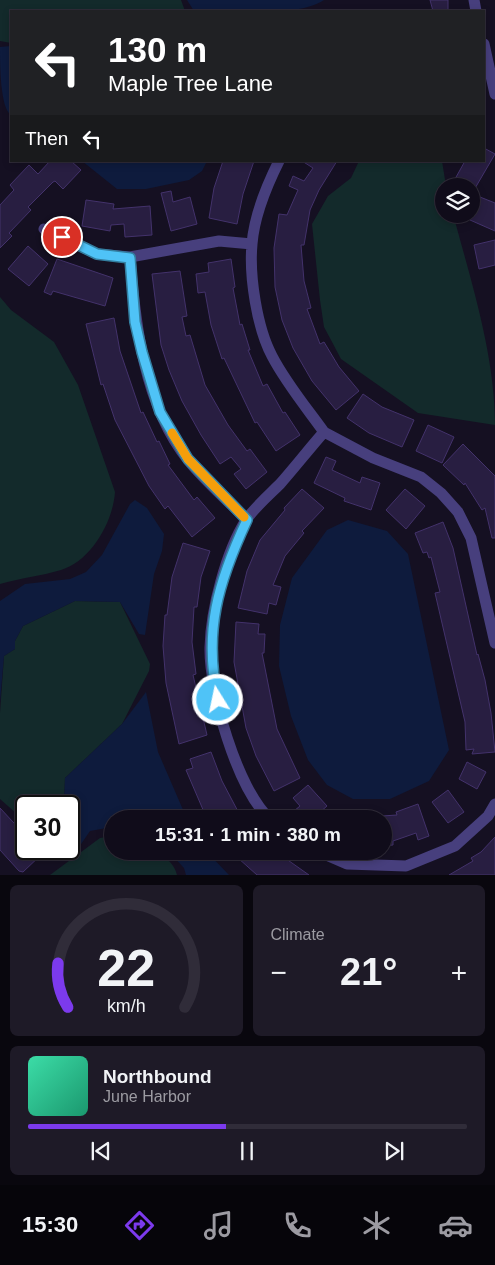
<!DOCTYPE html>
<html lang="en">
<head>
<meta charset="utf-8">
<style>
  :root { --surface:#100c1a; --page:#1e1a27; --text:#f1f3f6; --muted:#9c9ba2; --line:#302c39; --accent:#7c3aed }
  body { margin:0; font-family:Arial,sans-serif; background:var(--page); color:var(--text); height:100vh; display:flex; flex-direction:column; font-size:19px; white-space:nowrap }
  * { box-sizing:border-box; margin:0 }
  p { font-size:16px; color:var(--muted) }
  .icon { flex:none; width:28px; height:28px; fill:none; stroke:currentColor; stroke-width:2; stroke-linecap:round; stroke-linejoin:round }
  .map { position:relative; height:875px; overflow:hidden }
  .sheet { display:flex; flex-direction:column; gap:10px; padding:10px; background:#09070e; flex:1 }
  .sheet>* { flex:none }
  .top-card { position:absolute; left:10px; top:10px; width:475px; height:152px; border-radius:0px; box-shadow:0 2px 8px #0003,0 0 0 1px var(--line); background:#202124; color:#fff; overflow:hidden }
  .fabs { position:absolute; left:435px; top:178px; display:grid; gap:10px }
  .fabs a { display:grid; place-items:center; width:45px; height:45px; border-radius:50%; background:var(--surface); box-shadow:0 2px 8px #0003,0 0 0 1px var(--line); font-size:25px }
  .speed { position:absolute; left:15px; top:795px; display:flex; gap:10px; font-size:25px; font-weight:700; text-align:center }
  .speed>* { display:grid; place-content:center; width:65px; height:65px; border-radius:50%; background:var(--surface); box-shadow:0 2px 8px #0003,0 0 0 1px var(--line); line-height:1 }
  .speed .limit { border:2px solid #111; border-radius:8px; background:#fff; color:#111 }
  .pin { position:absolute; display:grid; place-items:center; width:42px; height:42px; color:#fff; margin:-21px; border:2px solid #fff; border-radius:50%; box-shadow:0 1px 5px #0007 }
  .me { position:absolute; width:55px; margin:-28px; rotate:350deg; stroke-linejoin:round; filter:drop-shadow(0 0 4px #0008) }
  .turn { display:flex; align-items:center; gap:18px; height:105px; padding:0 15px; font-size:22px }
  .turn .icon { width:65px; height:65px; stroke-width:2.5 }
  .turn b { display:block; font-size:35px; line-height:42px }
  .then { display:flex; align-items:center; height:48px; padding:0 15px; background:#0003; gap:10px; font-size:19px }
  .big { font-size:38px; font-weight:700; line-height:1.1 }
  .sheet .card { flex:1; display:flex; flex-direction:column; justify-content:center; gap:8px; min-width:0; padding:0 18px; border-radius:8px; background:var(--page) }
  .sheet .dial { align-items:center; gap:0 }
  .dial svg { height:130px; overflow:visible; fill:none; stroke:var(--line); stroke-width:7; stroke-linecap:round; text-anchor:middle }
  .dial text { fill:var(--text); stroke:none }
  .song { display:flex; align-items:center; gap:15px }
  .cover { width:60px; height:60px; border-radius:8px; background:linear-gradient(135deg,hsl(160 70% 55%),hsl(160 70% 35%)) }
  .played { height:5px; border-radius:2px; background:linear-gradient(90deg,var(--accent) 45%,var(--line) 45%) }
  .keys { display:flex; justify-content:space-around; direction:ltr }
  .heat { display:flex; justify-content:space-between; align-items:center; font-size:28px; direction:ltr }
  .sheet .tiles { flex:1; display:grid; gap:10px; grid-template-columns:1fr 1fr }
  .card:last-child { grid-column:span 2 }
  .trip { position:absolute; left:104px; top:810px; width:288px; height:50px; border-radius:25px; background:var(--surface); box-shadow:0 2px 8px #0003,0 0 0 1px var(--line); font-weight:700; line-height:50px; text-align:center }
  .dock { display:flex; height:80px; justify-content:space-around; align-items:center; background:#06050a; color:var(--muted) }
  .dock .icon { width:35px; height:35px }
  .dock .selected { color:var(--accent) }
  .dock b { font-size:22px; color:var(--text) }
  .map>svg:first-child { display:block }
  .green { fill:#132a2b }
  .water { fill:#0e1b3d }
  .building { fill:#281e41; stroke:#43326b }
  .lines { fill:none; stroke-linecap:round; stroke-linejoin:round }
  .street { stroke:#473f7d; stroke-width:11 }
  .route-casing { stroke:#337fa1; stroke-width:12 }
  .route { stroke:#4fc3f7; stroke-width:9 }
  .slow { stroke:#f59e0b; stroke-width:9 }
</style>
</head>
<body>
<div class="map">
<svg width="495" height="875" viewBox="0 0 495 875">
  <rect width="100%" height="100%" fill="#151022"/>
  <!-- green -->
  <path class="green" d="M0 0H181L185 11H11V43L0 41Z
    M359 161H442L446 186H444V214H453C471 281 495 355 495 425L418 413 341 359 331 340 324 327 320 300 312 224 328 196 351 178Z
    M0 297 11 310 54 342 78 385 115 492C113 522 91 561 61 570 41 576 20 578 0 584Z
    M75 601 120 602 150 664 149 671 122 724 65 778 64 806H26V822L0 799V713L4 656 15 649V641L23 626Z
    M112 836V851C135 851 170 847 177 875H50L100 838Z"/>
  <!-- water -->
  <path class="water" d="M187 0H324C298 18 227 11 194 11Z
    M11 46V115C0 108 0 63 0 47Z
    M82 161H207L202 171 189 180 146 189H117Z
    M135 500 147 508 164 534 162 551 154 574 145 635 139 634 120 602 75 601 23 626 15 641V649L4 656 0 702V601L25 584 70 579 86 572 102 555 130 504Z
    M348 520 387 531 408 554 449 750 429 781 390 799H353L327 785 308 760 291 716 279 666 280 625 292 578 327 530Z
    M146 692 158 752 187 819H112V827L90 831 77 850 69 852 66 849H69V806H64L65 778 122 724Z
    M168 851H206L229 875H186L184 868Z"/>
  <!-- building -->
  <path class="building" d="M430 0H448V11H433Z
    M484 148 495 154 474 190 455 179 465 161H484Z
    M50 161H71L81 170 63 189 55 181 53 182 28 207 31 210 9 233 12 236 0 248V205L14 190 10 185 29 165 38 174Z
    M223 161H254L243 194 237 224 209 218 214 188Z
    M302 161H337L319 190 310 210 304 245H301L304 281 311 308 307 309 320 344 324 342 339 367 359 391 336 410 312 381 293 348 282 320 275 287 274 248 279 214 287 215 298 190 289 186 293 176 304 181 313 168Z
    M171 191 173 202 190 197 197 224 171 231 161 193Z
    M480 197 495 203V231L470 220Z
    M86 200 114 204 113 209 150 206 152 235 125 237 124 224 111 225 110 231 82 226Z
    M495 240V265L479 269 474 245Z
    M28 246 48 264 29 286 8 269Z
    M57 259 113 278 105 306 53 291 51 295 44 292Z
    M231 259 235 287 233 288 240 325 242 324 250 350H248L263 386 267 384 283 413 285 412 300 435 276 451 257 422 255 423 224 358 222 359 211 325 205 292 198 293 196 274 209 272 208 263Z
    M180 271 187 316 182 317 186 336 190 335 205 385 228 425 247 451 250 449 267 472 246 489 234 474 241 469 231 457 220 464 201 435 182 401 169 370 161 345 152 274Z
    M114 318 120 351 141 413 143 412 157 442 159 441 170 464 168 465 194 500 197 497 215 518 192 537 168 506 165 509 149 486 115 420 103 384 101 385 86 324Z
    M363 394 382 407 414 420 402 447 369 433 347 418Z
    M428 425 454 437 442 463 416 451Z
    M463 444 495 476V538H492L485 508 482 510 465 483 464 485 443 465Z
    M326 457 336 461 332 470 360 483 362 477 380 483 371 510 344 501 345 498 314 483Z
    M302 489 324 508 302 531 304 533 285 556 273 585 281 587 276 605 269 603 267 614 238 608 247 571 260 540 285 510 284 508Z
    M405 489 425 506 406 529 386 510Z
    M443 522 453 548 477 655 478 654 485 680 491 713 495 752 472 754 474 749 466 750 465 722 435 593 440 592 431 557 429 558 427 552 423 553 415 533Z
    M183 543 210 551 201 577 197 607H194L192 642 196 674 193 675 207 735 179 744 166 683 163 646 165 615H167L172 577Z
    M236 622 259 624 258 634H265L264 653H262L277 729 300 778 274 791 256 756 246 728 234 662Z
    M211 752 222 781 242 819H207L186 770 193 768 190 759Z
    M467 762 486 772 477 789 459 779Z
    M308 785 327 806 312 819H302L294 811 300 806 293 798Z
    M448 790 464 812 448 823 432 802Z
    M418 804 429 836 418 840 416 833 393 841V845L382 846V816L397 815 396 812Z
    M0 808 26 836V849H39L43 853 23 872 19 871 0 850Z
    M335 810 357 818V819H332Z
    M495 837V875H449L473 861 471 858 481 852Z
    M245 851H275L309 875H257L238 858Z"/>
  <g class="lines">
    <!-- street -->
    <path class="street" d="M474 0 476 11
      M484 44 495 94
      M279 161C267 185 254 218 252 244 249 276 257 328 272 356 286 383 306 407 324 432
      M44 229 97 254 130 257 219 241 252 244
      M130 257C135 324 144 405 188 460 205 481 227 500 247 520
      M270 819C237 789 209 691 210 647 211 609 226 552 246 520 255 507 269 495 280 484 295 467 309 449 324 432L373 458 421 477 441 493 458 512 471 538 495 643
      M317 851 347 864 406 866 455 846 488 816 495 804"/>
  </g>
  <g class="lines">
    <!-- route casing -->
    <g class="route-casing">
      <path id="route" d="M62 237 97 254 130 258 135 322 142 352 160 412 188 459 247 520C218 582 203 632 218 700"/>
    </g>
    <!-- route -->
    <use href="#route" class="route"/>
    <!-- slow -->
    <path class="slow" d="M172 433 188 459 244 517"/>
  </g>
</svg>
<div class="fabs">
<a><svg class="icon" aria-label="layers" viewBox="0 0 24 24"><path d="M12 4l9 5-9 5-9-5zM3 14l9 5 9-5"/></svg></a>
</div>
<div class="speed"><div class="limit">30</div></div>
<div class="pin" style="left:62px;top:237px;background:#d93025"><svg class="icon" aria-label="arrive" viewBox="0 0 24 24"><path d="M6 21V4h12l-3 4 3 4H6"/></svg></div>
<svg class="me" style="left:218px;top:700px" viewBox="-20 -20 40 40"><circle r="17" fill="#4fc3f7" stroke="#fff" stroke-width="3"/><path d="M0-11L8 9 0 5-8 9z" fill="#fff"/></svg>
<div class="trip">15:31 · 1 min · 380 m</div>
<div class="top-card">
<div class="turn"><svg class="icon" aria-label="left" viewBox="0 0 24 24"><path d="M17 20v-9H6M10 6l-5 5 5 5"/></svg><div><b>130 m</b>Maple Tree Lane</div></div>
<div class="then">Then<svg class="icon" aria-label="left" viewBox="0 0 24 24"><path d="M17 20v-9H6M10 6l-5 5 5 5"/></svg></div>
</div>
</div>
<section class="sheet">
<div class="tiles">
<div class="card dial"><svg viewBox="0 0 100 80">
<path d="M14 69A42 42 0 1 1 86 69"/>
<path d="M14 69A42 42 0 0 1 8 42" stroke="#7c3aed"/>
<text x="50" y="56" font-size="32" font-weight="700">22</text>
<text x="50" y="72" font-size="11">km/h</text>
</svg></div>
<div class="card"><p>Climate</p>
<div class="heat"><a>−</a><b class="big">21°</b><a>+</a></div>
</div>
<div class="card">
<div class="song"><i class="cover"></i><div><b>Northbound</b><p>June Harbor</p></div></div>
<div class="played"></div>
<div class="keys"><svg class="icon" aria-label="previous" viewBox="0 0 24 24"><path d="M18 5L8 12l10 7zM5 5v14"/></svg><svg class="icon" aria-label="pause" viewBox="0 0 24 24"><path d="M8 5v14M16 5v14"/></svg><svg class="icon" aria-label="next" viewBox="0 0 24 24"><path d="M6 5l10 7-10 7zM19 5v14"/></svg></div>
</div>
</div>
</section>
<nav class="dock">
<b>15:30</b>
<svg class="icon selected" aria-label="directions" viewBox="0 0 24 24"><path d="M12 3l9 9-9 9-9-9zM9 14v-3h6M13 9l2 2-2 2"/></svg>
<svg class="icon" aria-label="music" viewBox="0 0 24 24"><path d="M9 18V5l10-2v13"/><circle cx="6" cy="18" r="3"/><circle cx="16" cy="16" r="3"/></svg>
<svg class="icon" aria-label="phone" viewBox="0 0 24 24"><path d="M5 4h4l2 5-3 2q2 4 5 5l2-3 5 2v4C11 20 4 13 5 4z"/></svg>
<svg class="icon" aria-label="climate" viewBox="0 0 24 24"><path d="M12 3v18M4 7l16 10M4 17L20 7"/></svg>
<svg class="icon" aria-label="car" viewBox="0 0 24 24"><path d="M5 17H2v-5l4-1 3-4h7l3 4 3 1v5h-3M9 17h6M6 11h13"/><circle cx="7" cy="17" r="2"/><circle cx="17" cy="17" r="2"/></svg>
</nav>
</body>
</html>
